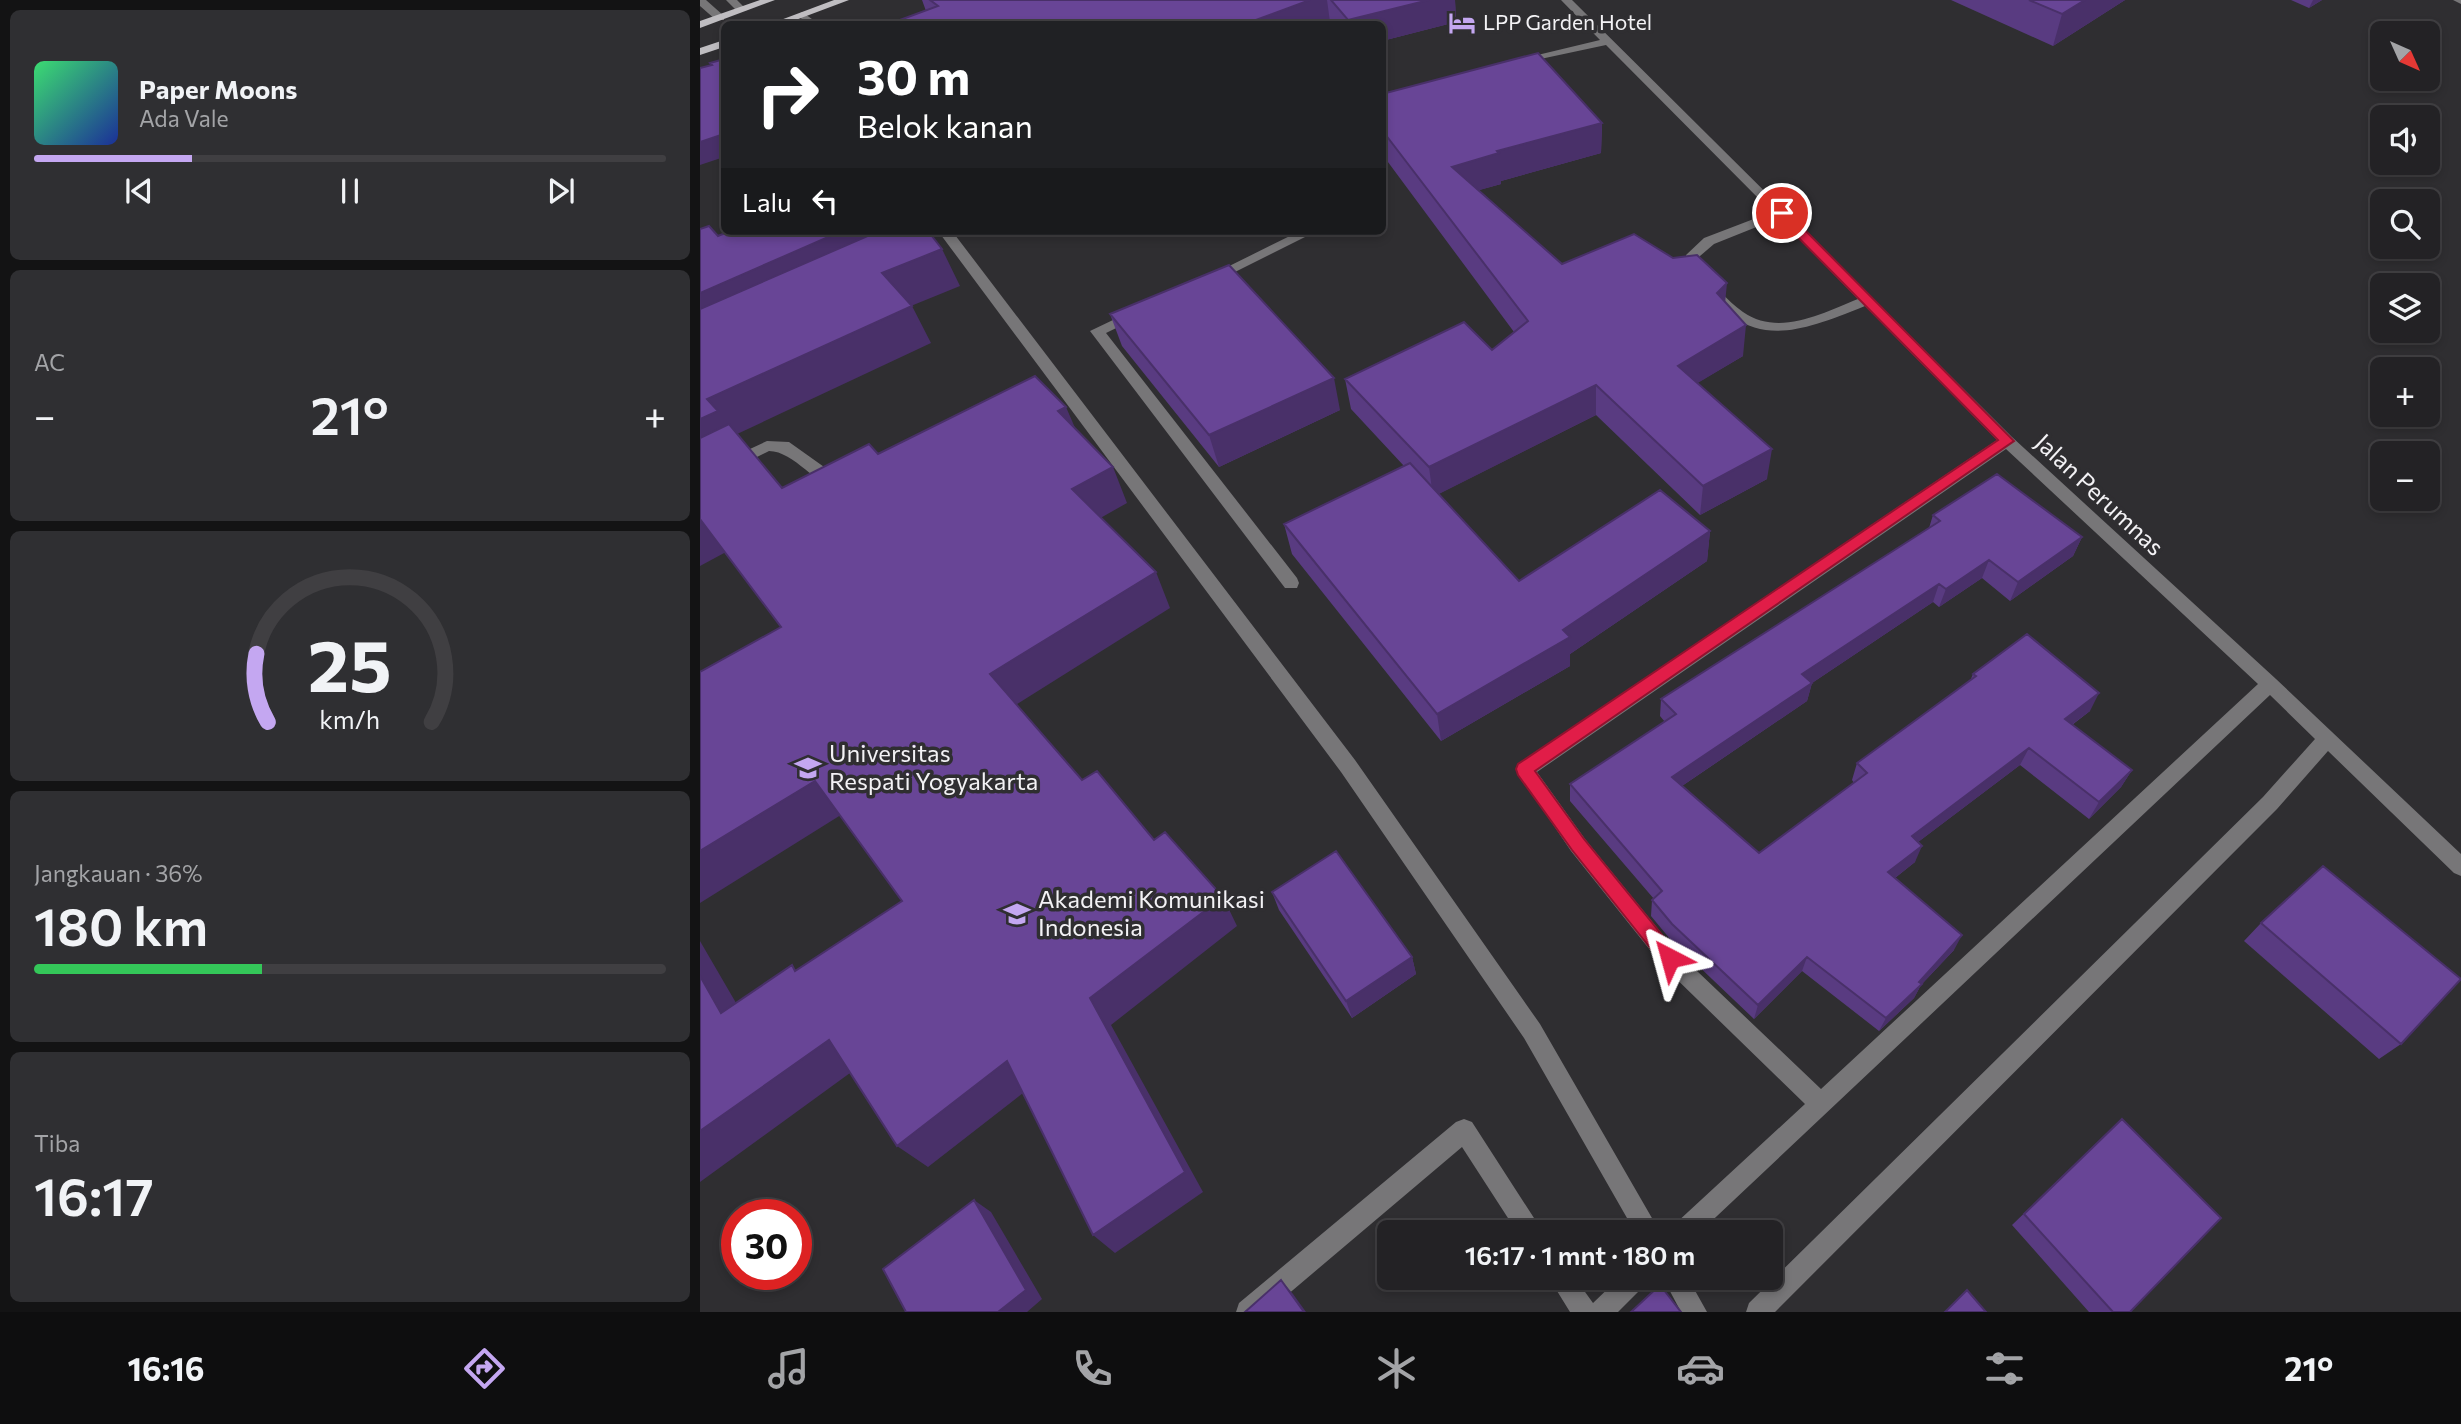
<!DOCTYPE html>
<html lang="id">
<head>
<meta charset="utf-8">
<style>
  :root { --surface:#232225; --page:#2f2f32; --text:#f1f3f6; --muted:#a3a4a7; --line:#403f42; --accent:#c4a7f1 }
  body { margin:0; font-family:Commissioner,sans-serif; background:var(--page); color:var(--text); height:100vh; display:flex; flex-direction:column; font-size:26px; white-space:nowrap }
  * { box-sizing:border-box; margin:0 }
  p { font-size:23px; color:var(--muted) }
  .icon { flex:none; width:38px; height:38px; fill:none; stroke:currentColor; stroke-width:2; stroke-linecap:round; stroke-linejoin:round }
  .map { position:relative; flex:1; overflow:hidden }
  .sheet { display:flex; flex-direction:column; gap:10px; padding:10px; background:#131314; width:700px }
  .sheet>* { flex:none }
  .banner { position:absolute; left:21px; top:21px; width:665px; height:214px; border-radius:10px; box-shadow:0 4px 10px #0003,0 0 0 2px var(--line); background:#202124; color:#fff; overflow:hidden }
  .needle { width:46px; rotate:135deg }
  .fabs { position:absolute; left:1670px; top:21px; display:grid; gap:14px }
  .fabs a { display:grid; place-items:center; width:70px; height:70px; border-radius:10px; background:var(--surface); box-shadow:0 4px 10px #0003,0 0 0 2px var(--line); font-size:35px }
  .speed { position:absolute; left:21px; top:1199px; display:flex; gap:14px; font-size:35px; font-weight:700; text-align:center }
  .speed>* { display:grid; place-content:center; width:91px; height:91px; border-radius:50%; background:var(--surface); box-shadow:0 4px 10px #0003,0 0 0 2px var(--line); line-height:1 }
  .speed .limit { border:10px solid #d22; background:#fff; color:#111 }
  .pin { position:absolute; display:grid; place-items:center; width:60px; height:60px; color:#fff; margin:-30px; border:4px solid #fff; border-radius:50%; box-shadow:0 2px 7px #0007 }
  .me { position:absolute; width:77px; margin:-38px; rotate:321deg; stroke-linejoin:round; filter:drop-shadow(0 0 5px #0008) }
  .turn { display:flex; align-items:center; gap:24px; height:147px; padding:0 21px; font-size:32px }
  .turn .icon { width:91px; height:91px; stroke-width:2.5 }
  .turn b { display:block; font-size:49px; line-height:60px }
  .then { display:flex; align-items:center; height:66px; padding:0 21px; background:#0003; gap:14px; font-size:26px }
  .big { font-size:52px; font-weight:600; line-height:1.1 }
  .sheet .widget { flex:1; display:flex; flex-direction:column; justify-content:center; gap:10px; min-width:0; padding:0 24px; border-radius:10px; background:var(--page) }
  .sheet .dial { align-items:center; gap:0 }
  .dial svg { height:182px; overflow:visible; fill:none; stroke:var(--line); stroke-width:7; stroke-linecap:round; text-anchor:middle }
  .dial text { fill:var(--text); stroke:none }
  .song { display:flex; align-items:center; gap:21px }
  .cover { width:84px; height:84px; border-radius:10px; background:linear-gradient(135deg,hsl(140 70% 55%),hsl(230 70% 35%)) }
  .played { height:7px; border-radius:4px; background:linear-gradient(90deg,var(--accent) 25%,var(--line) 25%) }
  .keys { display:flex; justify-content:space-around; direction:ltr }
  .heat { display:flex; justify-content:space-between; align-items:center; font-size:38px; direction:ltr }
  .charge { height:10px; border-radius:5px; background:linear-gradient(90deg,#34c759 36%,var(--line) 0) }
  .trip { position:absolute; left:677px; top:1220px; width:406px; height:70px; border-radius:10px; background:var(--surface); box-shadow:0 4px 10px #0003,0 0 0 2px var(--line); font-weight:600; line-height:70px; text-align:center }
  .tabs { display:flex; height:112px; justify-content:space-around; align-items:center; background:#0e0e0f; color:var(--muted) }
  .tabs .icon { width:49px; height:49px }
  .tabs .active { color:var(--accent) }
  .tabs b { font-size:32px; color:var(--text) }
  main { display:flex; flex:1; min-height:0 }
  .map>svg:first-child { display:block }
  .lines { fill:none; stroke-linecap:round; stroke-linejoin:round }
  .minor { fill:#777678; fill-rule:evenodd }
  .major { fill:#bfbdc1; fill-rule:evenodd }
  .wall { fill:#593b81 }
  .shaded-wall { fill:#493069 }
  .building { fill:#684596; stroke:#493069; stroke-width:2 }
  .route { fill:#e11d48; stroke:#92132f; stroke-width:2 }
  .labels { text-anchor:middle; stroke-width:7; stroke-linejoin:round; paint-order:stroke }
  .far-poi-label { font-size:21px; fill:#f3f2f5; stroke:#2f2e31; text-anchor:start }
  .street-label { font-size:24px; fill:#f3f2f5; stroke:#2f2e31 }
  .poi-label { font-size:24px; fill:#f3f2f5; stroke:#2f2e31; text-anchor:start }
</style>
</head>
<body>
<main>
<section class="sheet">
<div class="widget">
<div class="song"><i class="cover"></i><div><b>Paper Moons</b><p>Ada Vale</p></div></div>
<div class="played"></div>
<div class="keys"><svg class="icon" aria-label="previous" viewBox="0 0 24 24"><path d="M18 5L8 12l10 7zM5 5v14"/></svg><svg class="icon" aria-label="pause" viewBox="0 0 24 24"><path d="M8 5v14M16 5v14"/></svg><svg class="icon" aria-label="next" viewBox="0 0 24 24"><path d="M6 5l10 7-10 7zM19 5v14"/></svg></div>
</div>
<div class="widget"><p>AC</p>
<div class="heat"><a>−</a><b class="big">21°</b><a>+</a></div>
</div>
<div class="widget dial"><svg viewBox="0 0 100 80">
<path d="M14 69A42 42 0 1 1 86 69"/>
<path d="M14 69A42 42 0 0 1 9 39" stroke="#c4a7f1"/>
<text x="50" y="56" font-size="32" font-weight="700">25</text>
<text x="50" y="72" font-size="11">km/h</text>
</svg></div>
<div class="widget"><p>Jangkauan · 36%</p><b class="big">180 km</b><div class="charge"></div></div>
<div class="widget"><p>Tiba</p><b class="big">16:17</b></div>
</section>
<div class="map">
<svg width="1761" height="1312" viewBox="0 0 1761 1312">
  <rect width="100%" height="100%" fill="#2f2e31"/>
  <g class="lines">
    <!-- minor -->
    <path class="minor" d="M0 0H6L24 16V20H16L0 6Z
      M26 0H37L47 10 38 12Z
      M861 0H872L1312 437 1576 679 1761 854V876L1754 873 1628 751 1577 809 1075 1312H1046L1049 1303 1563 797 1615 739 1570 695 1000 1232H971L975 1224 1105 1104 962 965 871 851 816 770 818 764 1297 440 1165 306C1082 340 1046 348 986 271V255L1004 238 1072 212 906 45 817 64V60L900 40ZM1079 218 1158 299C1123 313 1079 337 1043 312 1027 301 1014 284 1000 270V256L1014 244ZM1306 449 1558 684 1121 1089 976 951 885 839 837 772Z
      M1753 0H1761V4Z
      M102 12 119 24H108L97 15Z
      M238 231H252L655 760 840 1024 960 1232H935L824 1038 641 772Z
      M600 231H617L517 281 512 282 505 278Z
      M436 309 443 313 441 316 406 333 597 578 599 583 597 588H585L390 331Z
      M67 441 89 442 141 479 143 483 141 487C121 493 96 451 69 451L0 485V472Z
      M764 1119 772 1122 843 1232H817L762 1147 567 1312H536L539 1303 756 1122Z
      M849 1278H875L893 1303 919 1278H948L944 1286 918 1312H870Z
      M963 1278H988L1007 1312H981Z"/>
    <!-- major -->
    <path class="major" d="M60 0H75L0 28V21Z
      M134 0H149L85 24H70Z
      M24 40V47L0 55V48Z"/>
  </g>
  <!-- wall -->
  <path class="wall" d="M222 0H755L756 22 682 41V24H632L630 22 226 11Z
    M1251 0H1425L1353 46Z
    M1591 0H1622L1609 8Z
    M682 94 902 123 901 153 801 181V184L779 190 862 264 1025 302 1043 356 997 383 1067 479 1000 515 896 415 738 494 819 581 1010 531 1007 561 870 654V666L741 741 592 554 584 524 704 466 651 409 645 379 792 350 814 332 682 154Z
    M410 314 640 410 519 467 422 346Z
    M1233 515 1382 537 1373 556 1310 601 1282 578 1239 607 1233 602 1112 683 1107 701 982 786 1059 853 1154 783 1152 780 1157 763 1270 681 1273 674 1390 711 1372 725 1432 770 1421 787 1389 819 1320 765 1218 842 1215 862 1195 878 1254 950 1221 985 1214 998 1179 1031 1102 971 1054 1019 970 939 951 916 952 900 954 899 870 801V784L965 722 960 716 961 699 1229 528Z
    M572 892 712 957 716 974 652 1018 579 910Z
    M1561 923 1701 1044 1679 1059 1544 941Z
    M1422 1119 1430 1312H1389L1312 1225Z"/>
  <!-- shaded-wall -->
  <path class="shaded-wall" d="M610 0H627L630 22 625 24H545Z
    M729 0H755L756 22 682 41V24H649L648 20Z
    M1385 0H1425L1353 46 1362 14Z
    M1613 0H1622L1609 8Z
    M902 123 901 153 801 181V184L755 197 752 167 797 151Z
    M24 134V157L0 165V142Z
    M142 231H219L0 341V293Z
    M242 249 260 286 201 310 182 273Z
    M1027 283 1024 314 1017 293Z
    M212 306 231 343 35 435 0 469V419L7 399Z
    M1046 325 1043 356 976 396 978 366Z
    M634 378 640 410 519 467 509 435Z
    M896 385V415L733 497 729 467Z
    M366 407 382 444 358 411Z
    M1072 449 1067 479 1000 515 1003 486Z
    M413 467 427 503 388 525 372 489Z
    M0 519 26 552 0 566Z
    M1010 531 1007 561 870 654V666L741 741 737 714Z
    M1382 537 1373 556 1310 601 1318 582Z
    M1289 560 1282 578 1239 607 1246 589Z
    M456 572 470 608 311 708 290 674Z
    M1239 584 1233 602 1112 683 1107 701 970 794 972 777 1102 674Z
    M1399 693 1390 711 1355 737 1365 719Z
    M1329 748 1320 765 1205 852 1212 836Z
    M1432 770 1421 787 1389 819 1399 802Z
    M115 781 144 813 0 903V851Z
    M1222 846 1215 862 1182 888 1188 872Z
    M523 897 537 926 411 1025 503 1192 415 1253 393 1235 390 998Z
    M1262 935 1254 950 1221 985 1214 998 1179 1031 1186 1018Z
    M0 941 57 1039 21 1013 0 976Z
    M712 957 716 974 652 1018 646 1001Z
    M1107 957 1102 971 1054 1019 1058 1005Z
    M129 1040 161 1065 0 1182V1131Z
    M307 1061 332 1086 228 1167 197 1146Z
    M274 1200 291 1212 342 1299 327 1312H298Z
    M581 1280 593 1294 606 1312H604Z"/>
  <!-- building -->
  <path class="building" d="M230 0H610L545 24H189L238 6Z
    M631 0H729L648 20Z
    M1329 0H1385L1362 14Z
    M838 53 902 123 797 151 799 153 752 167 862 264 934 234 973 258 997 255 1027 283 1017 293 1046 325 978 366 1072 449 1003 486 896 385 729 467 645 379 764 322 792 350 828 321 682 130V94Z
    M24 59V134L0 142V68L12 65 10 63Z
    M9 226 18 236 30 231H142L0 293V229Z
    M179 231H228L242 249 182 273 212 306 7 399 18 411 0 419V309Z
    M529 265 634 378 509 435 410 314Z
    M335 376 366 407 358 411 413 467 372 489 456 572 290 674 382 780 397 771 454 840 465 832 523 897 390 998 485 1172 393 1235 307 1061 197 1146 129 1040 0 1131V976L21 1013 92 965 95 971 202 901 115 781 0 851V672L81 627 0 519V438L29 424 82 488 169 444 178 454Z
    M710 463 819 581 960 490 1010 531 863 630 870 637 737 714 584 524Z
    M1297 474 1382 537 1318 582 1289 560 1246 589 1239 584 1102 674 1112 683 972 777 1059 853 1167 773 1157 763 1276 676 1273 674 1327 634 1399 693 1365 719 1432 770 1399 802 1329 748 1212 836 1222 846 1188 872 1262 935 1219 982 1222 984 1186 1018 1107 957 1058 1005 972 924 952 900 962 891 870 784 976 714 961 699 1240 521 1233 515Z
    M636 851 712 957 646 1001 572 892Z
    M1623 866 1761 979 1701 1044 1561 923Z
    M1422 1119 1521 1218 1430 1312H1413L1324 1214Z
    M274 1200 326 1290 298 1312H206L183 1269Z
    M581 1280 604 1312H545Z
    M960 1285 981 1312H931Z
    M1267 1290 1286 1312H1245Z"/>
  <!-- route -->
  <path class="route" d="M1082 210 1086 211 1314 441 835 771 884 839 976 952 979 958 976 964 970 967 963 964 872 850 818 775 816 769 818 764 1298 440 1077 216 1076 213Z"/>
  <!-- icons -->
  <defs>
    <g id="hotel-bare" transform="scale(2.1)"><path d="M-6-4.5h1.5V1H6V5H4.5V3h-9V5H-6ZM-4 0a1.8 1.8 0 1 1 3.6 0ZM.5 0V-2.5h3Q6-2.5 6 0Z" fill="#c4a7f1" stroke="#2f2e31" stroke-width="2.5" paint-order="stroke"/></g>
    <g id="university-bare" transform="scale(2.1)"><path d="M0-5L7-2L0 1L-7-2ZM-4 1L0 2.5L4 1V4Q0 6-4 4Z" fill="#c4a7f1" stroke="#2f2e31" stroke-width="2.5" paint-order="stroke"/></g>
  </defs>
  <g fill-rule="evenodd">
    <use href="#hotel-bare" x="762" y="23"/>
    <use href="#university-bare" x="108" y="768"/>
    <use href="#university-bare" x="317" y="914"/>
  </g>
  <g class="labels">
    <!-- far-poi labels -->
    <g class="far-poi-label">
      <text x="783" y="30">LPP Garden Hotel</text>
    </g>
    <!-- street labels -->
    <g class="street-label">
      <text transform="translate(1399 495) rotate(43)" y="8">Jalan Perumnas</text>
    </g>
    <!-- poi labels -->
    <g class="poi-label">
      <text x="129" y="762">Universitas<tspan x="129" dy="28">Respati Yogyakarta</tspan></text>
      <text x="338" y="908">Akademi Komunikasi<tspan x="338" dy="28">Indonesia</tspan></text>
    </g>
  </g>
</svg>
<div class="fabs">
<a><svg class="needle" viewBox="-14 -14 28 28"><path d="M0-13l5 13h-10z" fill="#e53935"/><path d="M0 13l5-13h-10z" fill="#a3a4a7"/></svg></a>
<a><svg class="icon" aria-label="sound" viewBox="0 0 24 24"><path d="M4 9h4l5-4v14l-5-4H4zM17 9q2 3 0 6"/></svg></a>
<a><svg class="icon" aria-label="search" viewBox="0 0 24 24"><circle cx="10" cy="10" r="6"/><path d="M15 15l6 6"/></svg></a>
<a><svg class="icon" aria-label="layers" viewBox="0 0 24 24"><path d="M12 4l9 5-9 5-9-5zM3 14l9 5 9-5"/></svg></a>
<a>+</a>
<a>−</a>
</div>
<div class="speed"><div class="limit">30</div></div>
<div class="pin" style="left:1082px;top:213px;background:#d93025"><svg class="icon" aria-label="arrive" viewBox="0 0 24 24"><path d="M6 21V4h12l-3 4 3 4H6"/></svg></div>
<svg class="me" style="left:970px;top:958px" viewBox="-20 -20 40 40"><path d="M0-17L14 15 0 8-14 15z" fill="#e11d48" stroke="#fff" stroke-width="4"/></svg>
<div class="trip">16:17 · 1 mnt · 180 m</div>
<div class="banner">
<div class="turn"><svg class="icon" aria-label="right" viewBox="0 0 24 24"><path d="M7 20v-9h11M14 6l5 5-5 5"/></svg><div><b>30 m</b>Belok kanan</div></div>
<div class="then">Lalu<svg class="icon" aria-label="left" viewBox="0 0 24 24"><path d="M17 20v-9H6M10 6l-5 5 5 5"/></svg></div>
</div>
</div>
</main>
<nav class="tabs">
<b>16:16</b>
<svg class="icon active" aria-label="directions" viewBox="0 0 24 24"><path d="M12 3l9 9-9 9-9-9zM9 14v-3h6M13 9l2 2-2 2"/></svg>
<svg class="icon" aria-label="music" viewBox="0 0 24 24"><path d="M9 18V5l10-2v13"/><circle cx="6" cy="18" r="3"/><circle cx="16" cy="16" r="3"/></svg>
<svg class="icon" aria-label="phone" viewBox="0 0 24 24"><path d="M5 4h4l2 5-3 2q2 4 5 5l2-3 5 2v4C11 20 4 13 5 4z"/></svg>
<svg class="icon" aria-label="climate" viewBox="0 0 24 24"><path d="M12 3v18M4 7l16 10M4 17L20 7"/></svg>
<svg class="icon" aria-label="car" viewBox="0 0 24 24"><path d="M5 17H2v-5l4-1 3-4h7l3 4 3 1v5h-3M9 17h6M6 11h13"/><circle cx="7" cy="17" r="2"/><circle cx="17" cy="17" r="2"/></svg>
<svg class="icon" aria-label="filters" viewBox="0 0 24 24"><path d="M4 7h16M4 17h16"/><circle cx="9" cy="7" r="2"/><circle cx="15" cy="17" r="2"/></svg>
<b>21°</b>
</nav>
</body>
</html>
